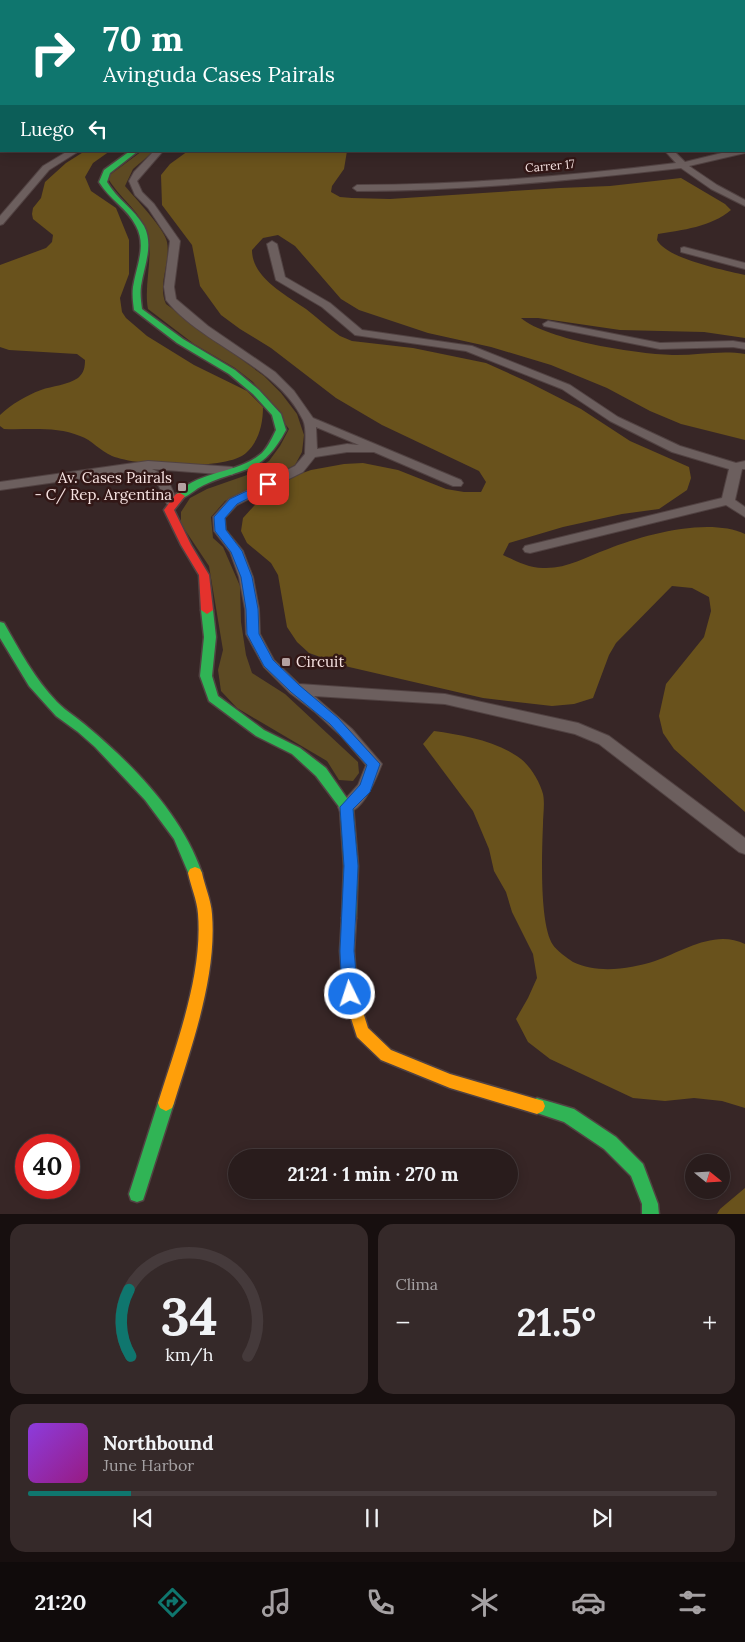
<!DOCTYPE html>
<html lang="es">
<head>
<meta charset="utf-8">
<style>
  :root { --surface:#291c1c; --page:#352929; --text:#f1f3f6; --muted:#a5a1a3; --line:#453a3b; --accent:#0f766e }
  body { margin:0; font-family:Lora,serif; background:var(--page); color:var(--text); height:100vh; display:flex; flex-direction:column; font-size:19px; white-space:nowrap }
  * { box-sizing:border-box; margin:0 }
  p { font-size:16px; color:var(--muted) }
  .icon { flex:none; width:28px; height:28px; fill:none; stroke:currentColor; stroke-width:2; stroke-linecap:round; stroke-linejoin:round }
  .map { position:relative; height:1214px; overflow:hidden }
  .side { display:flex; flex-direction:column; gap:10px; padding:10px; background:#170f0f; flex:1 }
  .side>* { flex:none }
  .hud { position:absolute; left:0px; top:0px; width:745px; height:152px; box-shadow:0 2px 12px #0003,0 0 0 1px var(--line); background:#0f766e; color:#fff; overflow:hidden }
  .needle { width:32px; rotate:108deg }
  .buttons { position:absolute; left:685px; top:1154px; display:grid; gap:10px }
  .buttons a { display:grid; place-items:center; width:45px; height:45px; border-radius:50%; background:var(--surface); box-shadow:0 2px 12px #0003,0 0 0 1px var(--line); font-size:25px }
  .speed { position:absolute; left:15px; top:1134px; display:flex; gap:10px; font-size:25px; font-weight:700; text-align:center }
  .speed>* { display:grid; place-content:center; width:65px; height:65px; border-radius:50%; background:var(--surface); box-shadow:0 2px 12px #0003,0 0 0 1px var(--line); line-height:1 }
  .speed .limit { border:8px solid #d22; background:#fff; color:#111 }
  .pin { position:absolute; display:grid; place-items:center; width:42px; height:42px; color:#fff; margin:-21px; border-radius:10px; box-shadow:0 2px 8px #0006 }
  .me { position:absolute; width:55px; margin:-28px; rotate:356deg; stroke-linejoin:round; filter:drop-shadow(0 0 4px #0008) }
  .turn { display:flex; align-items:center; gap:18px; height:105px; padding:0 20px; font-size:22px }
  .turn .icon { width:65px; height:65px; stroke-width:2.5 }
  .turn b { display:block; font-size:35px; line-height:42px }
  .then { display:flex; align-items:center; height:48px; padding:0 20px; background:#0003; gap:10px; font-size:19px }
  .big { font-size:38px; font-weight:800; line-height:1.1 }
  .side .tile { flex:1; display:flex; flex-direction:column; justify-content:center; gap:8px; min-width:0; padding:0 18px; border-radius:15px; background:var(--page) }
  .side .dial { align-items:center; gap:0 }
  .dial svg { height:130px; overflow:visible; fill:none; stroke:var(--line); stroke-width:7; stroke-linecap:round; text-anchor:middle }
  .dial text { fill:var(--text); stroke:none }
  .song { display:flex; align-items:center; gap:15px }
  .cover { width:60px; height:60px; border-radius:8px; background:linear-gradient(135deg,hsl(270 70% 55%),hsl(310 70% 35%)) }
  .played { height:5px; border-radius:2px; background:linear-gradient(90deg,var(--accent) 15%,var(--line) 15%) }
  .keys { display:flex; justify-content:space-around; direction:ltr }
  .heat { display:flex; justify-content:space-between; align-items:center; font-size:28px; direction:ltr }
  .side .tiles { flex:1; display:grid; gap:10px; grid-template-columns:1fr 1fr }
  .tile:last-child { grid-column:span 2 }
  .trip { position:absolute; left:228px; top:1149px; width:290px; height:50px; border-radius:25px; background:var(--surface); box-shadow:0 2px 12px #0003,0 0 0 1px var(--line); font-weight:800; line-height:50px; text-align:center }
  .tab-bar { display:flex; height:80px; justify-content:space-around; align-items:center; background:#100b0b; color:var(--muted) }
  .tab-bar .icon { width:35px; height:35px }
  .tab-bar .current { color:var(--accent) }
  .tab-bar b { font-size:22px; color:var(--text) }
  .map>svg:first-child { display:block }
  .green { fill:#5d4a23 }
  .forest { fill:#69521c }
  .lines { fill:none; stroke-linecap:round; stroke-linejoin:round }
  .street-casing { stroke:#514242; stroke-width:2 }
  .fast-casing { stroke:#514242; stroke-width:3 }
  .slow-casing { stroke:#514242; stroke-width:3 }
  .jam-casing { stroke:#514242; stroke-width:3 }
  .street { fill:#6c5f5e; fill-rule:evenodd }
  .fast { fill:#30b455; fill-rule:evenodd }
  .slow { fill:#ff9f0a; fill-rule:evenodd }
  .jam { fill:#e5322d; fill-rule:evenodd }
  .route { fill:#1a73e8; stroke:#114b97 }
  .poi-dot { fill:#b4a1a0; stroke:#321716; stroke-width:2 }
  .labels { text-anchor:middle; stroke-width:5; stroke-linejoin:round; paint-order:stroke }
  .far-street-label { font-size:12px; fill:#f7e3e2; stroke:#321716 }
  .poi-label { font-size:15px; fill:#f7e3e2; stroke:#321716; text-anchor:end }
</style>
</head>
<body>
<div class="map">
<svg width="745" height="1215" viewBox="0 0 745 1215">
  <rect width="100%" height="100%" fill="#372626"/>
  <!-- green -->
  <path class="green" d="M142 151H154L133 169 125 186C134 197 165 229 167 242 171 263 157 284 166 304L264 376 281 393 297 414 304 435 302 452 295 465 225 501 211 517 213 538 223 547 240 586 241 622 246 655 252 673 285 694 358 762 359 773 353 781 339 780 327 761 237 708 221 691 218 670 223 650 209 566 181 524V512L190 498 207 489 247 475 269 461 280 446 289 429 253 382 235 368 194 344 148 309C143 283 156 251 145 227 136 208 118 196 107 177Z"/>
  <!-- forest -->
  <path class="forest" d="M155 0H340L154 1Z
    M85 151H110L93 163 85 177 91 191 116 208 129 240V274L120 298 122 312 126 318 147 336 194 365 247 391 263 407C263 424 259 441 246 453 227 471 136 466 112 456 100 451 92 440 80 436 56 426 29 430 4 429L0 426V415C12 404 25 396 41 390 52 386 68 385 78 378 84 373 85 367 85 360L77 354 9 350 0 347V265L46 248 52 242 53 235 33 219 32 214 33 208 41 198 45 182 66 163Z
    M188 151H347L344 169 332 186 331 192 340 197 352 198 390 199 560 188 610 186 681 178 725 204 731 210C711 227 682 230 658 234L657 240C667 259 724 270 745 275V338L704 332 620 330 538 318H521C546 340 641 355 676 355 699 355 722 350 745 354V440L681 424 650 411 607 388 551 365 491 347 428 333 359 310 341 299 295 246 278 235 263 238 252 250C252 278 286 295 306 309 318 318 328 328 340 336L352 341 413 348 486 363 528 382 581 409 630 441 689 467 691 478 687 490 659 509 622 514 563 527 509 543 503 555C516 561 528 568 543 568 567 569 585 557 608 549 644 535 708 517 745 534V812L674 749 663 733 659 716 666 684 704 637 711 611 709 597 692 588 672 586 616 643 609 655 593 698 574 704 552 706 483 698 349 667 309 653 297 642 287 627 278 575 271 563 247 543 241 531 243 518 262 497 294 476 311 470 344 464 363 463 398 470 446 489 464 492H481L486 482 479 471 382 425 336 398 271 348 240 329 221 315 200 286 192 245 162 205 161 175 170 164Z
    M434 731C462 735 498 741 521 759 530 766 540 782 543 794 545 803 543 815 543 824 542 851 539 924 553 945 556 950 568 959 573 962 598 974 630 969 655 961 683 951 715 929 745 944V1108L722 1101 694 1098 665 1101 633 1098 550 1059 528 1042 516 1019 528 998 537 978 533 954 512 912 506 892 494 871 489 849 473 811 423 744Z
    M745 1188V1214H717L720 1209Z"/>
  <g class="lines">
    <!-- street casing -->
    <g class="street-casing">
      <path id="street" d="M355 0H375V1H355Z
        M443 0H449V1H443Z
        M706 0H715V1H706Z
        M744 4H745V8H744Z
        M744 15H745V19H744Z
        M744 98H745V104H744Z
        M744 149 745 153 689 166 717 185 745 200V206L711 189 681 168C574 180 465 191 357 191L353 188 357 185C464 185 570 176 676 163L665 151H674L685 162 730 151H744Z
        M68 151H79L49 170 3 224 0 225V216L43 166Z
        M154 151H163L137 181 142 192 154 204 180 241 174 287 176 299 208 326 275 372 294 391 313 418 461 480 463 483 461 486H453L374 452H347L315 457 303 472 237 505 225 518 226 530 243 551 253 577 259 609 260 634 274 660 299 684 445 694 578 723 609 736 745 838V854L739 852 599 744 575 734 445 704 314 696 352 729 382 764C376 779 361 819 340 812L338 807 358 785 366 765 342 737 316 713 290 693 264 667 246 634 245 609 239 577 230 552 214 531 213 517 229 499 295 466 305 454C305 443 307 429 303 420 276 364 203 346 166 300L164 287 170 241 148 208 135 195 129 181 134 172ZM316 427 359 445 347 444 317 449Z
        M272 241 277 244 285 277 330 303 362 330 472 346 570 385 618 417 680 446 736 463 745 461V469H742L735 500 745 507V517L726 505 530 553 525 552 523 549 525 546 722 498 729 469 672 452 610 421 562 389 466 351 355 335 322 307 276 280 267 244Z
        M684 247 745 263V269L681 252V248Z
        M548 321 660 343 733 341 745 343V349L733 347 660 349 544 326 543 324Z
        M148 461 232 467 238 471 232 475 152 469C167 475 172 487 177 502L171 506C161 503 163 489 156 482 151 475 141 474 134 471L0 490V482Z"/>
    </g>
    <!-- fast casing -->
    <g class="fast-casing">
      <path id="fast" d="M130 151H138L110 173 107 182C117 199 134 209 144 226 154 245 144 266 141 286 140 294 141 301 142 309L183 339 235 370 259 390 281 414 286 430C261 476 245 466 204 485 195 489 188 497 180 499L175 496C196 470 237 475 262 453 268 447 272 438 276 430L272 415 253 394 229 374 177 343 134 310C133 302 132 295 133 287 136 267 147 246 136 226 128 209 109 199 99 182L104 170Z
        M207 606 213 610 216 637 212 676 218 696 264 730 300 748 326 768 353 807 358 866 356 918 354 922 349 924 344 922 342 918 344 866 340 808 316 776 292 754 256 736 209 701 200 676 204 637 201 610Z
        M0 622 4 623C20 651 34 678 57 702 67 712 78 718 89 728 135 767 182 815 202 873L200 877 195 879 190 877 174 839 145 800 95 747 78 732 56 716 29 686 0 638Z
        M166 1095 172 1098 174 1103 145 1194 143 1200 137 1202 131 1200 129 1194 158 1103 160 1098Z
        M537 1098 574 1109 616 1137 643 1164 658 1204 659 1215H642V1204L631 1176 604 1149 564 1122 531 1111 529 1106 531 1101Z"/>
    </g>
    <!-- slow casing -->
    <g class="slow-casing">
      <path id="slow" d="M195 867 200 869 202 873C205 887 211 900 212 914 217 976 192 1045 174 1103L172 1108 166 1111 160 1108 158 1103C176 1045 203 975 198 914 197 900 191 887 188 873L190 869Z
        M349 912 354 914 356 918 354 951 357 993 368 1028 391 1050 450 1074 543 1101 545 1106 543 1111 537 1114 450 1088 381 1060 357 1037 343 993 340 951 342 918 344 914Z"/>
    </g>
    <!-- jam casing -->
    <g class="jam-casing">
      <path id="jam" d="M180 493 185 496 174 510 191 545 209 575 213 610 207 614 201 610 199 575 181 545 164 510 176 494Z"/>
    </g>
    <!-- street -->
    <use href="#street" class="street"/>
    <!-- fast -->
    <use href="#fast" class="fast"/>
    <!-- slow -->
    <use href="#slow" class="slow"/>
    <!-- jam -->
    <use href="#jam" class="jam"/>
  </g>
  <!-- route -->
  <path class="route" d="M268 481 271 482V487L237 504 225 518 226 530 242 551 252 577 258 609 259 634 273 660 299 685 338 718 380 764 370 792 353 809 358 866 354 951 358 994 355 998 350 1000 345 998 342 994 340 951 344 866 340 807 360 785 367 765 330 724 291 692 264 666 247 634 246 609 241 577 231 552 215 531 214 517 230 499Z"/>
  <!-- markers -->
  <g class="poi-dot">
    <rect x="177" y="482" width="10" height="10" rx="2.5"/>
    <rect x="281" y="657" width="10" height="10" rx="2.5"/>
  </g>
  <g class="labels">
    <!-- far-street labels -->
    <g class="far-street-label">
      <text transform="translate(550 166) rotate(-5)" y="4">Carrer 17</text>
    </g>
    <!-- poi labels -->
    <g class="poi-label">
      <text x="172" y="483">Av. Cases Pairals<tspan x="172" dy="17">- C/ Rep. Argentina</tspan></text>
      <text x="296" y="667" text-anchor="start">Circuit</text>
    </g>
  </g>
</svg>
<div class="buttons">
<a><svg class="needle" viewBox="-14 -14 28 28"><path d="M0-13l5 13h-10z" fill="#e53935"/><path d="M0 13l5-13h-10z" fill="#a5a1a3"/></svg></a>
</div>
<div class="speed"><div class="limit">40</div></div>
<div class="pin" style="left:268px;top:484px;background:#d93025"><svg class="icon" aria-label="arrive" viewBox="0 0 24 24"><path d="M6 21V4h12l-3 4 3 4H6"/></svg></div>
<svg class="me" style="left:350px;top:994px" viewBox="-20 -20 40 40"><circle r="17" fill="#1a73e8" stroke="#fff" stroke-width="3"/><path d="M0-11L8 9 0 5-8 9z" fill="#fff"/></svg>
<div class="trip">21:21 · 1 min · 270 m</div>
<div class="hud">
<div class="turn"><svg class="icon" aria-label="right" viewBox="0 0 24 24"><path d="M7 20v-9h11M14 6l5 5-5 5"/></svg><div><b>70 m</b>Avinguda Cases Pairals</div></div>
<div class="then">Luego<svg class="icon" aria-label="left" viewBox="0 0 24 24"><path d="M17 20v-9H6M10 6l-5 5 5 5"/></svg></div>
</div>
</div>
<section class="side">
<div class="tiles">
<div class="tile dial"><svg viewBox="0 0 100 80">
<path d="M14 69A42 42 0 1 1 86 69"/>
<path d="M14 69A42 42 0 0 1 13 28" stroke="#0f766e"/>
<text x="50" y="56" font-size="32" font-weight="700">34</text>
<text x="50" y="72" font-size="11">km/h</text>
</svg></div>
<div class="tile"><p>Clima</p>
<div class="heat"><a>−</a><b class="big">21.5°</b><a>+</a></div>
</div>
<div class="tile">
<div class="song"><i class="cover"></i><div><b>Northbound</b><p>June Harbor</p></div></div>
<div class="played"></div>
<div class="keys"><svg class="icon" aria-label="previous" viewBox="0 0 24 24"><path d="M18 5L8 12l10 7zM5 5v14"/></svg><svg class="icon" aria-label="pause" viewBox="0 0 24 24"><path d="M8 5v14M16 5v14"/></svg><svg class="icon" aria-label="next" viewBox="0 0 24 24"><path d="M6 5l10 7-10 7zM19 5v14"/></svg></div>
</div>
</div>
</section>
<nav class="tab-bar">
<b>21:20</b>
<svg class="icon current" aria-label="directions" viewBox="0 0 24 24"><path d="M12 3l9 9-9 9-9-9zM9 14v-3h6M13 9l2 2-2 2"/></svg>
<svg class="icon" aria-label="music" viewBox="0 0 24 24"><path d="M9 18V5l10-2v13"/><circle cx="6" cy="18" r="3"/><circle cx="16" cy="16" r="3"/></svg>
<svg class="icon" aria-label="phone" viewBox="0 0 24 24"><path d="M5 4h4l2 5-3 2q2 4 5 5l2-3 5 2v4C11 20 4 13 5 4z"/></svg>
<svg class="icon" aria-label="climate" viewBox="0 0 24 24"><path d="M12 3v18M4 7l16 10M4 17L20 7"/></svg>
<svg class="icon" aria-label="car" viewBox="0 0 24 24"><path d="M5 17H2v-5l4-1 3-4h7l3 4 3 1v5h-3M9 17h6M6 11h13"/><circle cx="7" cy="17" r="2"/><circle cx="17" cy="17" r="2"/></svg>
<svg class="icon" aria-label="filters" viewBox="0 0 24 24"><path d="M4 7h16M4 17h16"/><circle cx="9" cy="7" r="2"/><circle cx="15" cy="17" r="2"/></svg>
</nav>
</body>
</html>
